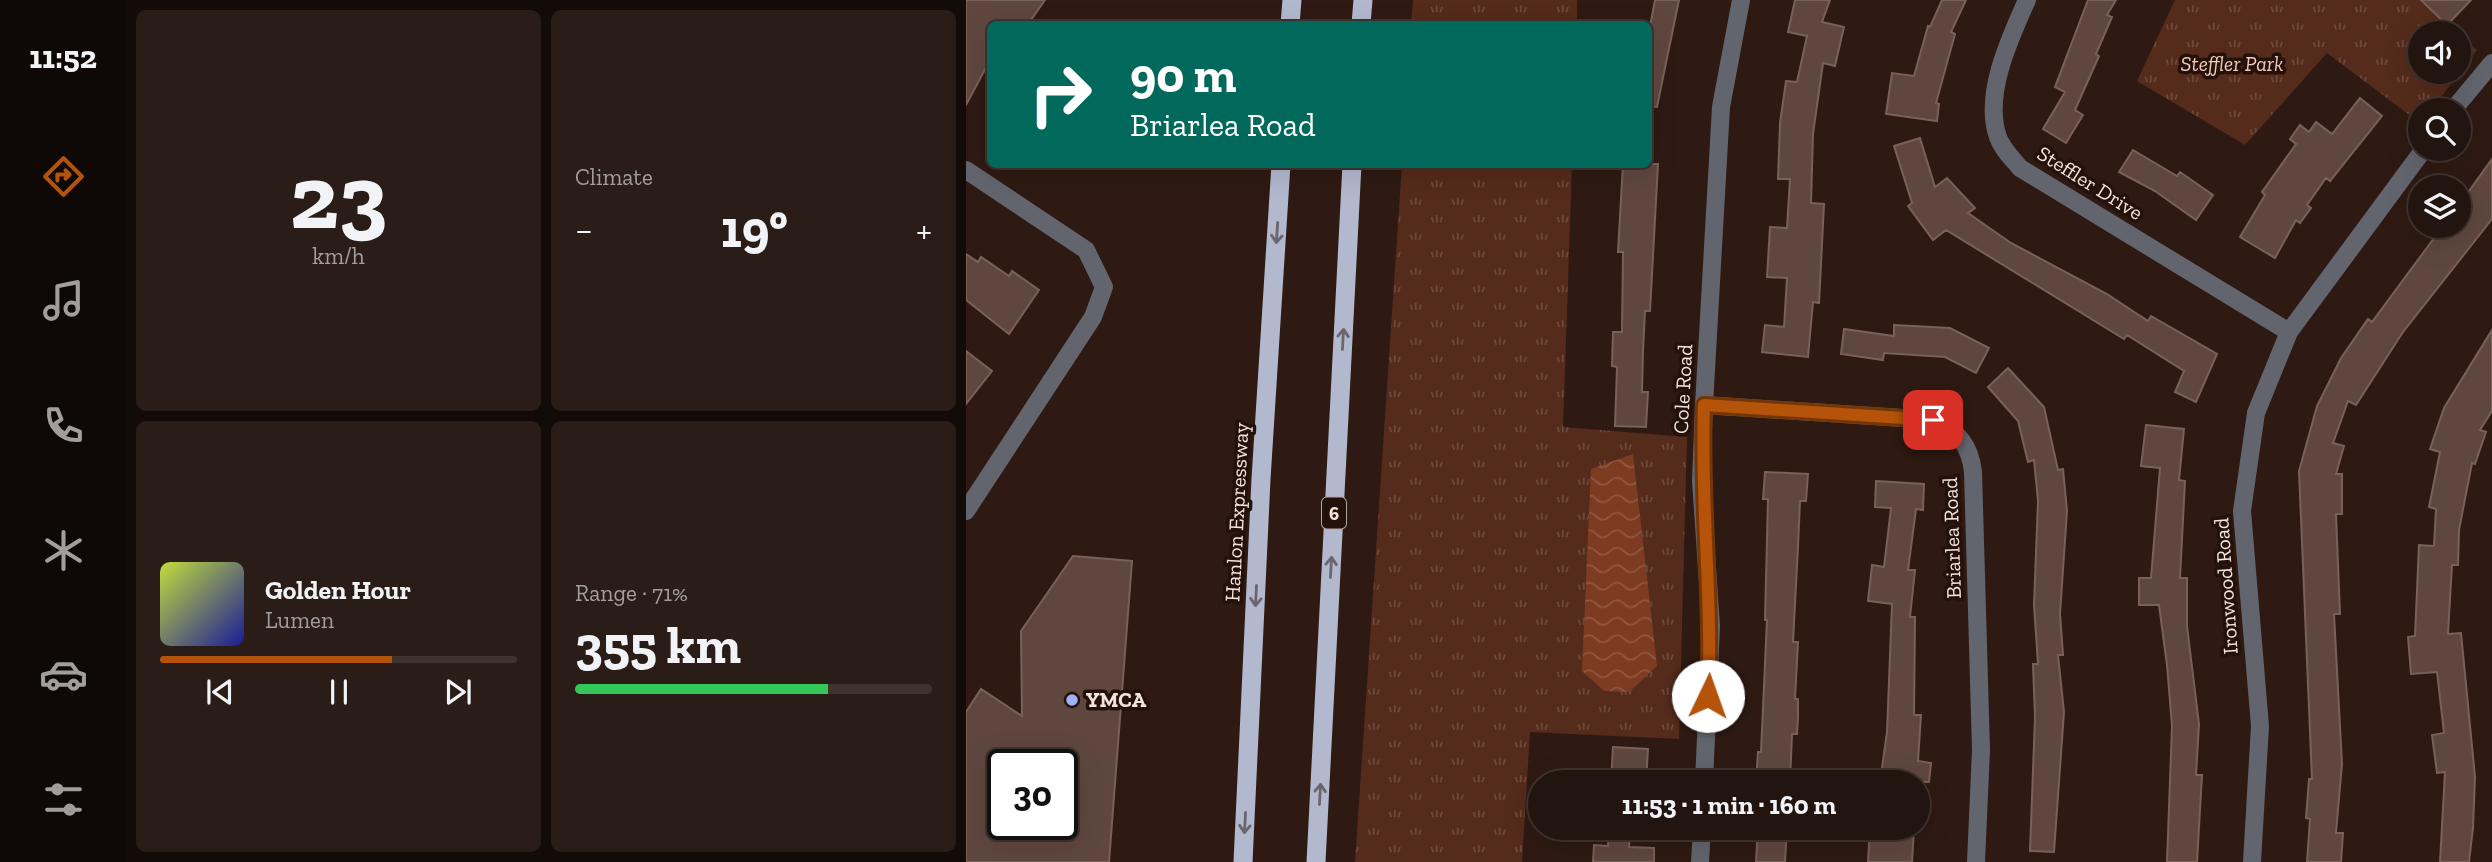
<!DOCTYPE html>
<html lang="en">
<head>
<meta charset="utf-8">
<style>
  :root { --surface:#22140e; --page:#2a1d17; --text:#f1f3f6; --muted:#a29e9e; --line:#3f332e; --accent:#b45309 }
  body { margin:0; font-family:"Zilla Slab",serif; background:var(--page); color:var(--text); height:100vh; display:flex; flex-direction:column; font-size:26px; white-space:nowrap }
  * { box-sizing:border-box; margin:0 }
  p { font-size:23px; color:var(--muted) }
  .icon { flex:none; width:38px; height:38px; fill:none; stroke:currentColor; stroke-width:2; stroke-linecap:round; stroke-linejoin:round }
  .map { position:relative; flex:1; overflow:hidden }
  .sheet { display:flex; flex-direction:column; gap:10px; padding:10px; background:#130b08; width:840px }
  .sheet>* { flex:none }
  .hud { position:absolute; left:21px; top:21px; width:665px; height:147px; border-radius:10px; box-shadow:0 7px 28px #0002,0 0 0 2px var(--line); background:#00695c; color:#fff; overflow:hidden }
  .fabs { position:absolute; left:1442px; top:21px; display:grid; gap:14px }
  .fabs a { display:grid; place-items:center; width:63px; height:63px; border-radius:50%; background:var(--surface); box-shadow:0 7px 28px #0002,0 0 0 2px var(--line); font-size:35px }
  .speed { position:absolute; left:21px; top:749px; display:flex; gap:14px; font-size:35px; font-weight:700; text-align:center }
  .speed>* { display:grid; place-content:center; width:91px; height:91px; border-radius:50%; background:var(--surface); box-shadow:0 7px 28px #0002,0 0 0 2px var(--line); line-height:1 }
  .speed .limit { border:4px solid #111; border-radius:10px; background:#fff; color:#111 }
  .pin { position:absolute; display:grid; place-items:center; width:60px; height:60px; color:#fff; margin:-30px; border-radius:14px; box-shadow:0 4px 10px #0006 }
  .me { position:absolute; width:77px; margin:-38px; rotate:3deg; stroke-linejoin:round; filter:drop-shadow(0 0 5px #0008) }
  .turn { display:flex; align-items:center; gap:24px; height:147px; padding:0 28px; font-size:32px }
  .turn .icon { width:91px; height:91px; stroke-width:2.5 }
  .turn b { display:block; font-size:49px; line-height:60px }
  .big { font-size:52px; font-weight:800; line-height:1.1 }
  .sheet .widget { flex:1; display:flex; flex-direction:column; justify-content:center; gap:10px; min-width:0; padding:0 24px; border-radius:10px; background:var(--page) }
  .sheet .dial { align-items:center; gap:0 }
  .dial b { font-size:91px; line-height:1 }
  .song { display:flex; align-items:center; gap:21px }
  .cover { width:84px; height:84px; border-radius:10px; background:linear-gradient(135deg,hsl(70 70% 55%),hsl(240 70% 35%)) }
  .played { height:7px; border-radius:4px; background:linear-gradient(90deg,var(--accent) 65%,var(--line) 65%) }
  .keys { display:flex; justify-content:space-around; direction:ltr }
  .heat { display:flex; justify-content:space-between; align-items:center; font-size:38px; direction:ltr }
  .charge { height:10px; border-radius:5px; background:linear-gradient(90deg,#34c759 71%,var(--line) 0) }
  .sheet .tiles { flex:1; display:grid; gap:10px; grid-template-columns:repeat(2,1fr) }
  .trip { position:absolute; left:562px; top:770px; width:402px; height:70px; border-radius:35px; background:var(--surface); box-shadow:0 7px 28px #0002,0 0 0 2px var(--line); font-weight:800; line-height:70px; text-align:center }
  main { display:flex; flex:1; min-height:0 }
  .menu { display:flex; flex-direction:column; width:126px; justify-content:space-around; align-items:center; background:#0e0806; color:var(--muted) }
  .menu .icon { width:49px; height:49px }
  .menu .selected { color:var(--accent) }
  .menu b { font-size:32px; color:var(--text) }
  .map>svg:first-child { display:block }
  .park { fill:url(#park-tufts) }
  .water { fill:url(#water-waves) }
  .building { fill:#5f473f; stroke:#796158; stroke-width:2; fill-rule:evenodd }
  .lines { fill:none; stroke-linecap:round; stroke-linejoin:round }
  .minor { stroke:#62656e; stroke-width:18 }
  .trunk { stroke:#b2b9cf; stroke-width:19 }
  .oneway { stroke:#6b656c }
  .route-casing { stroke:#753606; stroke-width:18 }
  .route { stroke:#b45309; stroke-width:12 }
  .poi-dot { fill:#a1b2fd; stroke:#241109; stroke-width:2.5 }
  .labels { text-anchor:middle; stroke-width:7; stroke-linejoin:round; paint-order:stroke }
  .shield { fill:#241109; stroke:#b4a49e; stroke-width:2 }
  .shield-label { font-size:19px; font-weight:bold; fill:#f2e3de }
  .park-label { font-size:21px; font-style:italic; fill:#f3c9ba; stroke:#241109 }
  .street-label { font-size:21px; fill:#f2e3de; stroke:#241109 }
  .poi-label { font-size:21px; font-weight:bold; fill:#f2e3de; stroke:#241109; text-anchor:start }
</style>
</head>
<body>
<main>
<nav class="menu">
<b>11:52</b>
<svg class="icon selected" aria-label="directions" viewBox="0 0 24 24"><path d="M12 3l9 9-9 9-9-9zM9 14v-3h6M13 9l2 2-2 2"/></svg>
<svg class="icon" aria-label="music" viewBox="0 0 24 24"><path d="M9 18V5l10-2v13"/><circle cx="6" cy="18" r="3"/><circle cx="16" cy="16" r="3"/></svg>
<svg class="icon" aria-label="phone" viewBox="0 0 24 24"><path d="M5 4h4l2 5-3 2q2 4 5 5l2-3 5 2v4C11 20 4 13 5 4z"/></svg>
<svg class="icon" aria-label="climate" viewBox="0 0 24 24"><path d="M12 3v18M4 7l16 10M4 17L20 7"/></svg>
<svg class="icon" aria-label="car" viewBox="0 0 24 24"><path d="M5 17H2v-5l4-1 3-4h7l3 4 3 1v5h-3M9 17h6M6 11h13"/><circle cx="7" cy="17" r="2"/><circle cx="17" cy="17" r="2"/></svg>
<svg class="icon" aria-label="filters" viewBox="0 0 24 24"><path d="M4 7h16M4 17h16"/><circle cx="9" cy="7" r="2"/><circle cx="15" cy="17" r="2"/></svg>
</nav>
<section class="sheet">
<div class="tiles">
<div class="widget dial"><b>23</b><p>km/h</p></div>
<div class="widget"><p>Climate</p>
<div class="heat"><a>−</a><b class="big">19°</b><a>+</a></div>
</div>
<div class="widget">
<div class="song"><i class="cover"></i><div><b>Golden Hour</b><p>Lumen</p></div></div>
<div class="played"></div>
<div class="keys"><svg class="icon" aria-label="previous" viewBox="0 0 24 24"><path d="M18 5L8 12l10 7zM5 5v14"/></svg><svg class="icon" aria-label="pause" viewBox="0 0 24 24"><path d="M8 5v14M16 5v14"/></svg><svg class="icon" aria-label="next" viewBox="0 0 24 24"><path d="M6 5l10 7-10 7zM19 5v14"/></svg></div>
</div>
<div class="widget"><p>Range · 71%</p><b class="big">355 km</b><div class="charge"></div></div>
</div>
</section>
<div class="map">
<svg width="1526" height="862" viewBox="0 0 1526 862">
  <defs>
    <pattern id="park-tufts" width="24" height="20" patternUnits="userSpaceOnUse" patternTransform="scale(1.75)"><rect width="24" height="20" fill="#552b1b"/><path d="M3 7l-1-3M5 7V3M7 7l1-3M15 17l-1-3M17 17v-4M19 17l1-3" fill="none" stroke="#6e4a3c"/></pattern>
    <pattern id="water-waves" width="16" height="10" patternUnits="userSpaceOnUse" patternTransform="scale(1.75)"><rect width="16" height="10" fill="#7d3b21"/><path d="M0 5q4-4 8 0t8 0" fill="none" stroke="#905741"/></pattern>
  </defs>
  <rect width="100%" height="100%" fill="#2e1a12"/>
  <!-- park -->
  <path class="park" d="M447 0H611V24H445Z
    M1209 0H1454L1492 33H1454V72H1493V34L1511 50 1465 110H1454V123L1361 53 1279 145 1171 81Z
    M436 165H606L597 427 721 437 713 739 564 732 556 862H389Z"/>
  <!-- water -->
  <path class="water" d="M667 454 691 666 663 692 638 691 616 671 625 469Z"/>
  <!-- building -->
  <path class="building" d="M0 0H79L62 24H24V60L0 105Z
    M689 0H713L691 107 682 106V37Z
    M829 0H864L856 22 878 27 869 66 857 63 847 134 845 203 858 204 853 303 847 302 842 357 796 352 799 325 818 327 821 278 801 277 804 227 821 228 824 179H812L814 123 820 81 831 82 841 36 822 32Z
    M976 0H1000L985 32 989 34 970 103 973 104 971 121 920 114 926 73 948 76 962 26 964 27Z
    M1122 0H1150L1141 15 1146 17 1130 54 1133 56 1109 110 1117 115 1100 143 1077 129 1099 92 1089 87Z
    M1455 0H1505L1481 25Z
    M1394 98 1416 116 1364 181 1360 178 1341 205 1345 208 1334 223 1330 220 1309 258 1274 237 1299 195 1296 192 1330 144 1324 139 1334 125 1343 132 1350 122 1366 134Z
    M954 138 969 187 981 178 1009 208 1002 213 1045 243 1141 294 1182 321 1185 316 1251 354 1230 402 1209 392 1218 371 1161 335 1158 339 980 230 967 240 942 206 946 203 928 146Z
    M1167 150 1211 176 1214 172 1247 195 1230 220 1189 191 1153 172Z
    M1526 159V219L1437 332 1390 405 1382 401 1367 443 1378 446 1370 474H1376V514H1370L1374 614H1368L1376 764 1370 833H1377L1375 862H1341L1344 819 1340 818 1343 779H1346L1333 471 1351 406 1375 358 1402 319 1406 322 1477 226H1493V205Z
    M657 164H692L684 311H679L677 351 676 392H682L680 427 649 426 651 367 646 366 647 332H656L657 252H652Z
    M0 254 12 262 15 257 43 276 46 271 73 290 43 334 0 300Z
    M928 325 984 328 1023 348 1010 373 979 357 918 353 917 360 875 354 878 329 928 336Z
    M1526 330V411L1514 430 1520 432 1509 464 1506 463 1493 530 1492 565H1486L1482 634 1495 633 1509 777 1507 828 1503 862H1474L1479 772 1471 773 1466 735 1478 733 1471 672 1445 674 1442 637 1449 636 1453 545 1468 546 1470 509 1463 507 1474 452 1464 449 1478 408Z
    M0 351 26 371 0 404Z
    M1042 368 1078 407 1092 470 1097 469 1101 511 1094 614 1097 655H1092L1098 712 1088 852 1064 851 1069 717 1067 664H1072L1068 605 1072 501 1068 460 1062 462 1052 421 1022 387Z
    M1180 425 1218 429 1213 480 1219 481 1214 578H1221V626L1233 724 1230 775H1236L1231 862H1201L1206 726 1201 665 1193 605H1173V578H1185L1194 468 1175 466Z
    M799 472 842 474 840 501H834L832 547 827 642H832L829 699H832V717L831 734H826L824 782H790L792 752H795L801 620H799L802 499H797Z
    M910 481 958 484 957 510 950 509 942 570H949L944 617H949L948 715H955L952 761 965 763 963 782H914L921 732 926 604 902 601 906 565 918 567 925 508 909 507Z
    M107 556 166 561 143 862H0V712L15 689 56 716 55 631ZM37 765H96V824H37Z
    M647 747 682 749 680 782H645Z
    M643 828H664L663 847 688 848V862H627L628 845 642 846Z
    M792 828H821L819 862H790Z
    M904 828H948L946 862H902Z"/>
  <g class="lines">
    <!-- minor -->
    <path class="minor" d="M1061 0C1044 38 1017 95 1032 137 1036 149 1046 158 1054 168L1323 332
      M1487 110 1526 63
      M0 170 120 250 138 287 127 317 0 511
      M738 405 967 420C992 431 1004 445 1007 472L1015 750 1010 862
      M738 782 745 626 735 481 738 405 755 107 775 0
      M734 862 736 828
      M1286 862 1294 726 1276 511 1290 413 1323 332 1458 149"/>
    <!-- trunk -->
    <path class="trunk" d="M324 24 326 0
      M395 24 397 0
      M277 862 295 479 315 164
      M350 862 386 164"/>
  </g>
  <!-- one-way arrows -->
  <defs><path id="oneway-shaft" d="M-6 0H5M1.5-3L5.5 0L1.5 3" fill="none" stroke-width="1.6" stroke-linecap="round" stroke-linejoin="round" transform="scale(1.75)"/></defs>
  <g class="oneway">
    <use href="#oneway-shaft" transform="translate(311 233) rotate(94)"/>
    <use href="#oneway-shaft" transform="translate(377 339) rotate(-87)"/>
    <use href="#oneway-shaft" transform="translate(365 567) rotate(-87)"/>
    <use href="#oneway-shaft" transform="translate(290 596) rotate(93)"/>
    <use href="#oneway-shaft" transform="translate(354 794) rotate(-87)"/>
    <use href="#oneway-shaft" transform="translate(279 823) rotate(93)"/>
  </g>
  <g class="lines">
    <!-- route casing -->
    <g class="route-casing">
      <path id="route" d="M742 696C747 599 734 502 738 405L967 420"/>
    </g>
    <!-- route -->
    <use href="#route" class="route"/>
  </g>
  <!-- markers -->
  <circle class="poi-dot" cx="106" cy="700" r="7"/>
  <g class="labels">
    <!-- shield labels -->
    <rect class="shield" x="356" y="497.5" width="24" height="31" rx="5"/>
    <g class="shield-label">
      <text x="368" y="520">6</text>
    </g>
    <!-- park labels -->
    <g class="park-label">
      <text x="1266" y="71">Steffler Park</text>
    </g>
    <!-- street labels -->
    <g class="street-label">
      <text transform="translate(1124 183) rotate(32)" y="7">Steffler Drive</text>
      <text transform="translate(717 389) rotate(-87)" y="7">Cole Road</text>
      <text transform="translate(271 512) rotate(-87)" y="7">Hanlon Expressway</text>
      <text transform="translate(986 538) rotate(-92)" y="7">Briarlea Road</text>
      <text transform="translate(1260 586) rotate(-94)" y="7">Ironwood Road</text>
    </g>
    <!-- poi labels -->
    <g class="poi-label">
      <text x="120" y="707">YMCA</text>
    </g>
  </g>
</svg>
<div class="fabs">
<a><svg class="icon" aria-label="sound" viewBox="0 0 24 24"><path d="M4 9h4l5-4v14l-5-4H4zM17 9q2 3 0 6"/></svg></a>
<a><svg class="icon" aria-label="search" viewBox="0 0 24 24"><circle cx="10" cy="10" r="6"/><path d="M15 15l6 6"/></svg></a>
<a><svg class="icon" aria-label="layers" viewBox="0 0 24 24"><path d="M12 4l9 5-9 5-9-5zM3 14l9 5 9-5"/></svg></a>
</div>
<div class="speed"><div class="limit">30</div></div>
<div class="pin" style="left:967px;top:420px;background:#d93025"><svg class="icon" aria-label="arrive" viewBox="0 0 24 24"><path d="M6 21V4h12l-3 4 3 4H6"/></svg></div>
<svg class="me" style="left:742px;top:696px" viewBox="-20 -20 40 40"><circle r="19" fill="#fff"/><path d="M0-13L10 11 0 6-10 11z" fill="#b45309"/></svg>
<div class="trip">11:53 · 1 min · 160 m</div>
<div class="hud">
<div class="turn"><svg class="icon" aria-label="right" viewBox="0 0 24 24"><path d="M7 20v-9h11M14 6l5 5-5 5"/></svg><div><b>90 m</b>Briarlea Road</div></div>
</div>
</div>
</main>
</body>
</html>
